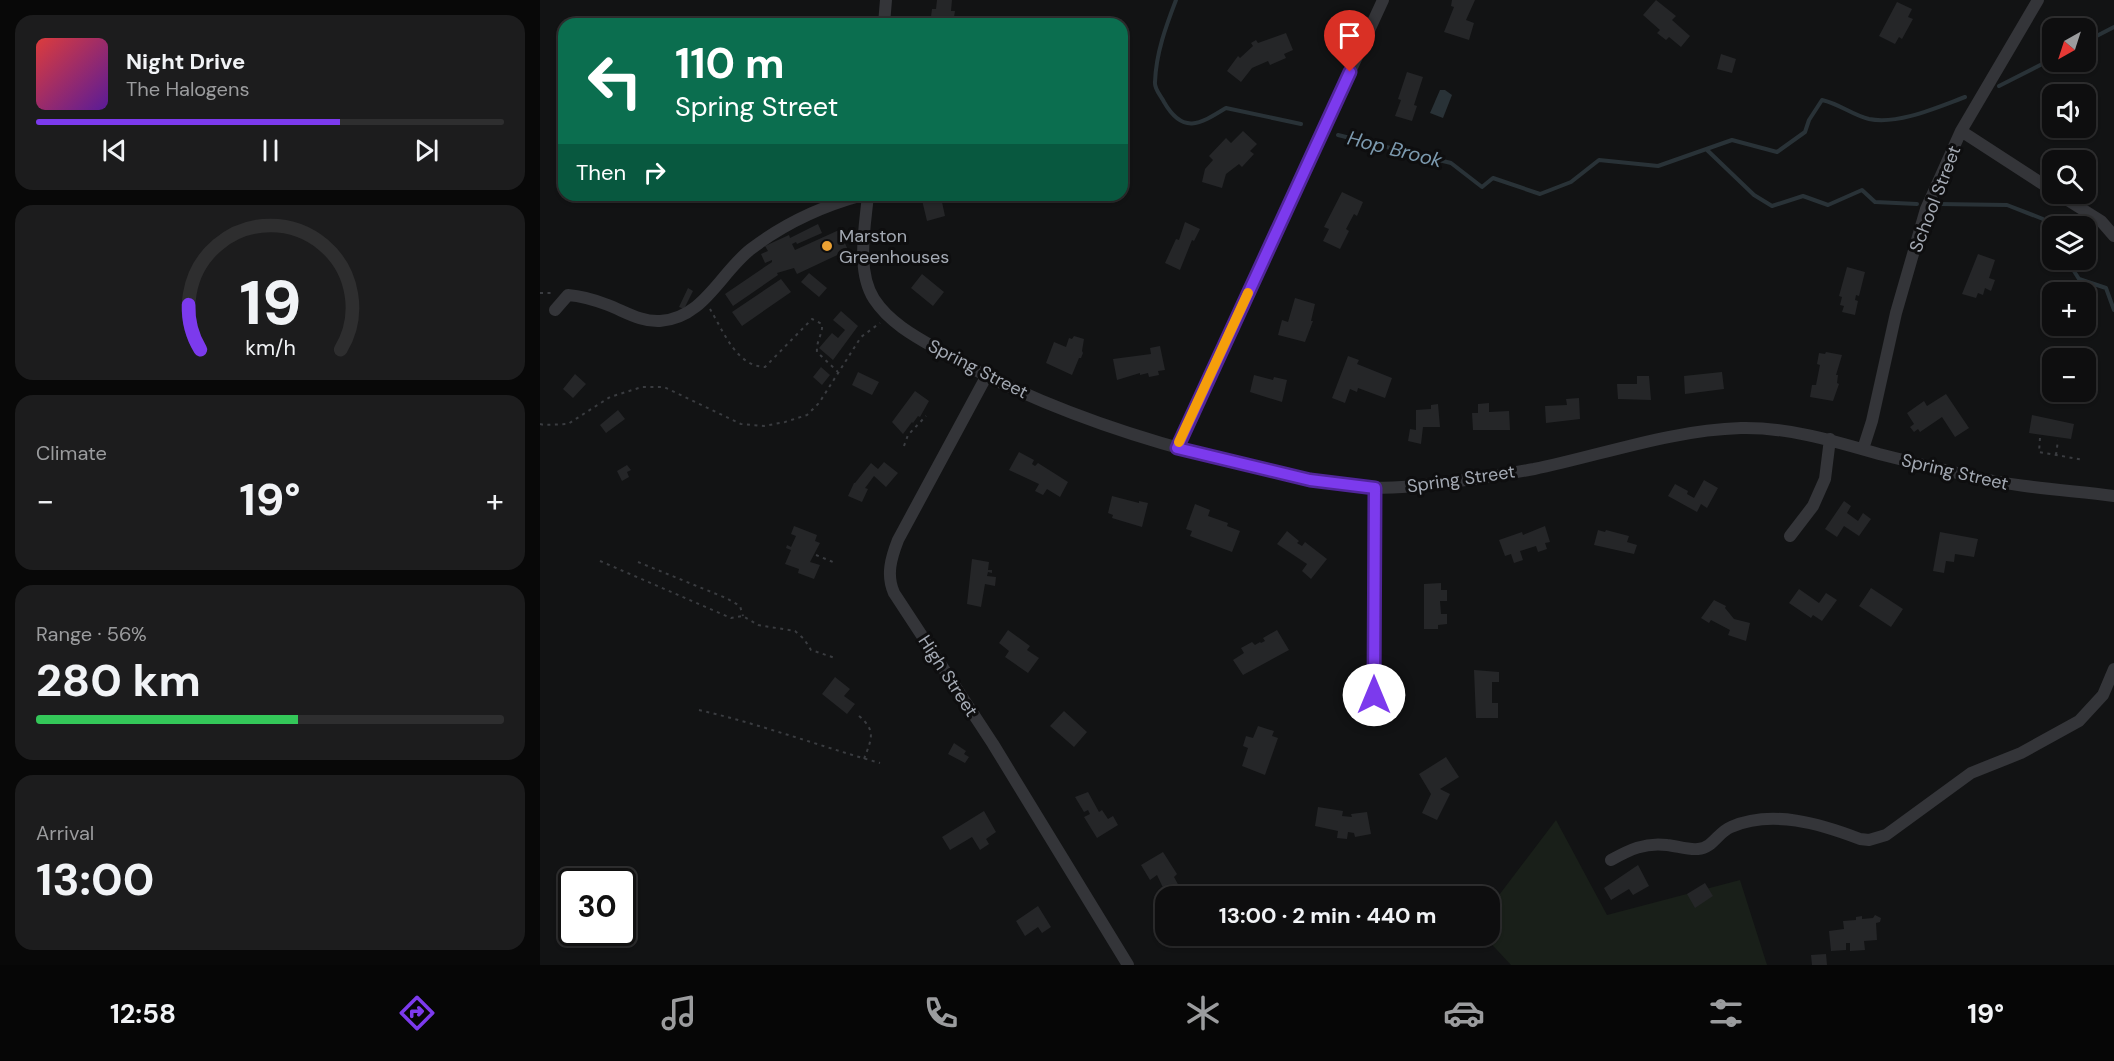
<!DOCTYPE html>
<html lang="en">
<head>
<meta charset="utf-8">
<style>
  :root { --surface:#0e0e0f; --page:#1c1c1d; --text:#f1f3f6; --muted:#9b9c9e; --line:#2e2e2f; --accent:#7c3aed }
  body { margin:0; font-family:"DM Sans",sans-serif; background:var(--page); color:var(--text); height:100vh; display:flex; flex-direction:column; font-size:22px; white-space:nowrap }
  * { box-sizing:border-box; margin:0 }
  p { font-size:20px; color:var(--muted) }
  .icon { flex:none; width:33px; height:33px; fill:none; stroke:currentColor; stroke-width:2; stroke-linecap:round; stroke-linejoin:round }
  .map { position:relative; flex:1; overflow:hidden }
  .drawer { display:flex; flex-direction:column; gap:15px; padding:15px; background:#080808; width:540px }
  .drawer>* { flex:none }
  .hud { position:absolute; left:18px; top:18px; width:570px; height:183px; border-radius:18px; box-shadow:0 2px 4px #0004,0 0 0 2px var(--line); background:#0b6e4f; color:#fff; overflow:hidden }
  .needle { width:39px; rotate:219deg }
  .fabs { position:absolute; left:1502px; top:18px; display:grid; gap:12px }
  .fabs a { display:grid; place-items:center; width:54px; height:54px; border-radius:12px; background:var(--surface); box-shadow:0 2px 4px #0004,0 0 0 2px var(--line); font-size:30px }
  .speed { position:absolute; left:18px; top:868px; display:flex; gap:12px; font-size:30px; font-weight:700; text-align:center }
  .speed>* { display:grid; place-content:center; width:78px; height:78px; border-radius:50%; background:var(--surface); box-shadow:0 2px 4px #0004,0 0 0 2px var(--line); line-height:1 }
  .speed .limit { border:3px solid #111; border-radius:9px; background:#fff; color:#111 }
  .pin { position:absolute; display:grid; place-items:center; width:51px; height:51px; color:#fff; margin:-62px -26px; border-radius:50% 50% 50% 0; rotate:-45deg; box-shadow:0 0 6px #0007 }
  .pin .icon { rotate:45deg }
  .me { position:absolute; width:66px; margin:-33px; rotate:0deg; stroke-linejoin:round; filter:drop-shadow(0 0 4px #0008) }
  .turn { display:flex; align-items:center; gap:21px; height:126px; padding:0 18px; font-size:27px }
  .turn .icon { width:78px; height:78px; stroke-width:2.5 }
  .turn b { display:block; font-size:42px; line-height:51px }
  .then { display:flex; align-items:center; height:57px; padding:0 18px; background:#0003; gap:12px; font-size:22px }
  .big { font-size:45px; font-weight:700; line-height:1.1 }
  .drawer .tile { flex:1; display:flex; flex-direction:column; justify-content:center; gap:9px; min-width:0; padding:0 21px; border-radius:18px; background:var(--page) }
  .drawer .dial { align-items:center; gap:0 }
  .dial svg { height:156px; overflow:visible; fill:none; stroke:var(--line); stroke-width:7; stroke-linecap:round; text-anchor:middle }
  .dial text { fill:var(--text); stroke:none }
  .song { display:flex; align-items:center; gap:18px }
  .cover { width:72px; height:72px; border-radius:9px; background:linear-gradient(135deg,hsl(0 70% 55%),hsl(270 70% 35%)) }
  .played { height:6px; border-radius:3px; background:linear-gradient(90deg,var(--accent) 65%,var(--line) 65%) }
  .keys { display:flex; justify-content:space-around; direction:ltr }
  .heat { display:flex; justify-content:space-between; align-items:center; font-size:33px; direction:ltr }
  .charge { height:9px; border-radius:4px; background:linear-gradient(90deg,#34c759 56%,var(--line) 0) }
  .trip { position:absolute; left:615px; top:886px; width:345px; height:60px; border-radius:18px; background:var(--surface); box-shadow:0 2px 4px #0004,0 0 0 2px var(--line); font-weight:700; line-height:60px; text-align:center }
  .tabs { display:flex; height:96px; justify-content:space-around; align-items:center; background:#060606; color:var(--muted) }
  .tabs .icon { width:42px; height:42px }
  .tabs .selected { color:var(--accent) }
  .tabs b { font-size:27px; color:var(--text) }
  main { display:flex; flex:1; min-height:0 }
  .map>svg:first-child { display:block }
  .green { fill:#191f19 }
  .water { fill:#293237 }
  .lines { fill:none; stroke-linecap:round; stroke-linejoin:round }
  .stream { stroke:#293237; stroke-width:4 }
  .building { fill:#252628 }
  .path { stroke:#3a3c40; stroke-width:2; stroke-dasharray:3 4.5; stroke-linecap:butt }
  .minor { stroke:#343539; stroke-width:12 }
  .route-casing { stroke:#51269a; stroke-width:15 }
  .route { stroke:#7c3aed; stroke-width:10 }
  .slow { stroke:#f59e0b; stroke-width:10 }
  .poi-dot { fill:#eba133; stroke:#0e0e0f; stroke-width:2 }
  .labels { text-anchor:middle; stroke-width:6; stroke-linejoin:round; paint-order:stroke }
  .street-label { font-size:18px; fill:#a4aab4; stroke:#0e0e0f }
  .poi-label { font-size:18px; fill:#a4aab4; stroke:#0e0e0f; text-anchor:start }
  .water-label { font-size:20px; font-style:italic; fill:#7c9aaf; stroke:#0e0e0f }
</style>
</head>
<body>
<main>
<section class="drawer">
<div class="tile">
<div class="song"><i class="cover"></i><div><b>Night Drive</b><p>The Halogens</p></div></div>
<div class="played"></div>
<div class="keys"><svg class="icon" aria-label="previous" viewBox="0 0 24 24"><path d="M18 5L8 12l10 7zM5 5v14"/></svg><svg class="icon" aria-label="pause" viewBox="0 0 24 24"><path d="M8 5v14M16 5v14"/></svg><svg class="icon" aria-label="next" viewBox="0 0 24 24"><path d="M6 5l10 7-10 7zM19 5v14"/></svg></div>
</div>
<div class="tile dial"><svg viewBox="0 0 100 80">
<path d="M14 69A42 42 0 1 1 86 69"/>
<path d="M14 69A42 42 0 0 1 8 46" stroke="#7c3aed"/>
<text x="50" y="56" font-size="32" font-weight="700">19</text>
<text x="50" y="72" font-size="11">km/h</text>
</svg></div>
<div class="tile"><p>Climate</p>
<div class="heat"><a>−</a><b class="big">19°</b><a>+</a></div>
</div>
<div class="tile"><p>Range · 56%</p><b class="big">280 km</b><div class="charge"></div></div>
<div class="tile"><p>Arrival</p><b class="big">13:00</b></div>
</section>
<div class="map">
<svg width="1574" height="965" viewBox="0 0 1574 965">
  <rect width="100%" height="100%" fill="#121314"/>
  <!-- green -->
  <path class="green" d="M1016 820 1067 915 1200 880 1227 965H971L944 936H950V907Z"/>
  <!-- water -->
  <path class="water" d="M900 90H905L912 95 903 118 890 113Z"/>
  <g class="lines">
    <!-- stream -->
    <path class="stream" d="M636 0C626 26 616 53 615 82 614 89 621 96 624 102 643 135 660 124 686 108L761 124
      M1545 42 1574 27
      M1459 86 1512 59
      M798 135 911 163 942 187 953 178 1000 194 1031 182 1059 160 1118 166 1192 140 1237 152 1265 132 1269 120 1282 100C1300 104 1312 115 1329 119 1358 125 1398 107 1425 97
      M1166 149 1214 195 1232 206 1263 196 1288 205 1322 190 1335 202 1377 204
      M1399 204 1467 205 1503 219 1512 234
      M1527 260 1539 279 1566 288 1574 310"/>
  </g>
  <!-- building -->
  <path class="building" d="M397 0H412L411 11H415L414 17H410V24H390L392 9H396Z
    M912 0H935L926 20 934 23 929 40 904 32 914 7 911 6Z
    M1116 0 1136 16 1132 20 1150 36 1141 47 1129 37 1126 40 1117 33 1120 30 1103 15Z
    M1357 2 1372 9 1368 17 1373 19 1362 39 1359 37 1355 44 1339 36Z
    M746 33 753 50 744 54 746 58 730 65 728 61 712 68 701 82 687 71 698 56 700 58 713 46 711 43 716 40 718 43Z
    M1181 54 1196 59 1192 73 1177 69Z
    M867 72 883 77 874 105 877 106 872 121 855 116 861 100 858 99Z
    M703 131 717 144 710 151 714 154 702 167 699 164 686 174 682 188 662 182 665 169 673 160 669 156 686 138 691 143Z
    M802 192 823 202 817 216 814 214 806 229 809 231 800 249 783 241 789 229 784 227Z
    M385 195H403L404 201 402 202 405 216 387 221 382 200 386 199Z
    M645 222 660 229 654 241 652 240 640 270 625 263 636 239 639 240Z
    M278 224 282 233 257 244 256 242 252 244 255 250 299 230 308 250 257 274 254 268 237 273 238 275 193 306 185 294 232 262V260L225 263 221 254 228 251 225 246 249 235 250 238Z
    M1438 254 1455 260 1449 278 1455 280 1451 291 1445 288 1443 295 1438 293 1436 298 1422 294Z
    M1307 267 1325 272 1319 296 1316 295 1315 300 1318 301 1315 315 1302 312 1304 306 1300 305 1302 297 1299 296Z
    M269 273 287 288 279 297 261 282Z
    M382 274 404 292 393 306 371 288Z
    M241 279 251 292 202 326 192 312Z
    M148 288 153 291 144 309 139 307Z
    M755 298 775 304 771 321H773L765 342 738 335 742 320 748 322Z
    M301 311 318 326 293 360 279 348 292 333 298 338 305 330 293 320Z
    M534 336 544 339 542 351 543 353 541 358H539L532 375 506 363 514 342 526 347 529 338 532 339Z
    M620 346 625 370 618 371 619 375 609 377 608 373 600 375V373L577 380 573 359 611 354 610 348Z
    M1286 352 1302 355 1296 375H1298L1297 383 1299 384 1293 401 1270 397 1272 385H1276L1280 365 1277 364 1279 353 1285 354Z
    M808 356 819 360 817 364 852 378 845 398 818 388 817 392 810 389 805 403 792 398Z
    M281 367 290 375 282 385 273 377Z
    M318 372 339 382 332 395 312 385Z
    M1182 372 1184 389 1145 394 1144 376Z
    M35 374 46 384 33 398 23 389Z
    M714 375 733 380 734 377 747 380 742 402 710 392Z
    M1097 376H1109L1111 400 1078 399 1077 384H1097Z
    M375 391 389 401 380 417 378 416 373 423 372 422 363 434 352 422Z
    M1406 394 1429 428 1415 437 1402 417 1380 432 1378 429 1374 432 1370 427 1374 424 1367 413 1384 401 1387 406Z
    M1039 398 1040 419 1006 423 1005 406 1027 405 1026 399Z
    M949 403V412L969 411 970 430H933L932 413H938V404Z
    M898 404 900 427H883L881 444 868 441 870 429 876 430V410L891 409V405Z
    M78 410 85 419 66 433 60 425Z
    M1492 415 1534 424 1531 439 1489 433Z
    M479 452 494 460 492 464 495 466 498 463 528 482 520 497 507 489 503 495 495 491 499 484 469 470Z
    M344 462 358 473 346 487 334 476 325 488 328 489 322 502 308 496 314 483H315L331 463 338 469Z
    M87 465 91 470 87 472 89 477 82 481 77 471Z
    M1164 480 1178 488 1167 508 1161 504 1157 512 1128 496 1135 484 1148 491 1147 494 1154 498Z
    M572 496 599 503V501L608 503 602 527 572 518 573 515 568 513Z
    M1304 501 1311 506 1307 513 1318 521 1323 513 1331 519 1319 536 1304 526 1297 537 1285 529Z
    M655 504 670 510 668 516 688 523 687 526 700 531 692 552 650 536 652 531 646 529Z
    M254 526 277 535 275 541 280 543 270 562 280 565 274 579 258 573 259 569 245 564 251 550 246 548 247 545 251 547 256 536 251 534Z
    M1005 526 1010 542 1005 543 1007 549 998 552 996 546 980 551 983 560 974 563 971 554 965 556 959 540 982 532 983 535Z
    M1058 530 1065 532 1066 530 1089 536 1087 542 1097 545 1094 554 1054 545Z
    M747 531 759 541 757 543 762 546 765 542 787 559 771 579 762 571 767 564 737 544Z
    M1400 532 1438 539 1434 557 1415 554 1414 562 1406 561 1404 573 1393 571Z
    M432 559 449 562 448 570H452V573L448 572 447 576 456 577 455 586 445 584 441 607 427 604Z
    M901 583V590H907V601H900L901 614H907V624L898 625V629H884V584Z
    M1331 588 1363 609 1351 627 1319 606Z
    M1259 589 1279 603 1286 593 1297 600 1282 621 1273 615 1271 618 1249 603Z
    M1174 600 1186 606 1185 608 1194 619 1210 623 1206 641 1188 635 1190 630 1171 620 1169 623 1161 618Z
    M468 630 490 646 487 650 499 658 488 673 465 657 469 651 459 643Z
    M737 630 749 650 703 675 693 660 704 653 701 648 712 642 715 645 720 642 721 643 725 641 723 638Z
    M934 670 959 672V682H952V703H958V718H936Z
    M295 677 310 689 304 696 315 704 307 714 282 694Z
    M524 711 547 732 534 747 510 726Z
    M718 726 734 731 732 736 738 738 725 775 702 766 708 748 703 746 706 736 713 738Z
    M414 743 426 751 424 754 429 757 425 763 408 754Z
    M906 757 919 777 900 789 910 794 897 820 882 813 891 794 879 774Z
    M548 792 559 812 562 810 568 819 573 816 578 825 557 838 544 817 550 814 548 810 544 812 535 797Z
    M778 807 803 811 802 816 812 817 811 814 827 812 831 834 815 837 814 833 808 832 807 839 797 838 798 831 775 826Z
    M444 811 456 832 446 839 449 844 440 850 432 837 410 850 402 837Z
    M623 852 637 874 634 877 640 888 627 896 617 875 610 880 601 865Z
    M1098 865 1109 886 1093 895 1089 889 1071 900 1064 888Z
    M1165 883 1173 896 1155 908 1147 894Z
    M498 906 511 927 502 933 498 927 485 936 476 921Z
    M1335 915 1341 918 1340 922 1336 923 1337 940 1324 941 1325 950 1310 951V943H1306V950L1291 951 1289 931 1304 929 1303 921 1316 920V917L1322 916V919L1333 918Z
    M1286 954 1287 965H1272L1271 955Z"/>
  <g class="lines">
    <!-- path -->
    <path class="path" d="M0 293H13
      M170 309C184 332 196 366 225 367L272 319 282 324C283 334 276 341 277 352L298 372
      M0 424 4 425 28 424 70 397 102 387H124L201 424 224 426 245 422 267 415 279 403 321 337 340 323
      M1500 438 1499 452 1544 460
      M364 446 368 435 386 416
      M1516 455 1518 440
      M276 555 293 562
      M60 561 191 618 203 616 218 625 255 631 264 639 271 650 295 658
      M98 562 186 598 200 606 203 616
      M159 710C220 724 279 746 340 763
      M319 716C337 731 331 740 324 759"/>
    <!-- minor -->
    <path class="minor" d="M344 24 346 0
      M1421 131 1512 190
      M1518 194 1561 221 1574 236
      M328 195C325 227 316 271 334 299 351 325 380 339 406 354 502 409 614 445 722 469 768 479 815 491 862 487 906 484 950 477 994 469 1062 455 1131 430 1201 428 1248 427 1294 441 1339 454 1371 462 1403 470 1435 477 1481 488 1527 490 1574 496
      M15 310 28 295C42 296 55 300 68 305 86 312 101 322 120 321 164 318 180 273 211 249 245 223 282 206 323 195
      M446 377 358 540C351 558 346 575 354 593L453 744 588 965
      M637 448 843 0
      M1323 449 1332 421 1356 313 1386 209 1421 131 1498 0
      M1250 536 1273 506 1285 479 1290 439
      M834 695 835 488
      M1071 860C1089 850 1105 842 1127 845 1137 846 1148 850 1158 849 1173 848 1178 832 1191 827 1232 809 1281 824 1320 839L1329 840 1346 835 1431 773 1481 753 1539 721 1563 695 1574 669"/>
  </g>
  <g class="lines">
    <!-- route casing -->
    <g class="route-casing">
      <path id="route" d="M810 72 637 448 770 480 835 488 834 695"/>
    </g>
    <!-- route -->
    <use href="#route" class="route"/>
    <!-- slow -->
    <path class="slow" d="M639 442 708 293"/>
  </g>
  <!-- markers -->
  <circle class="poi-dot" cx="287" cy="246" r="6"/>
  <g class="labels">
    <!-- street labels -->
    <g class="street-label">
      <text transform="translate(1395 199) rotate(-69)" y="6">School Street</text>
      <text transform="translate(438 369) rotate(27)" y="6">Spring Street</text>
      <text transform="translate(1415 472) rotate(13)" y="6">Spring Street</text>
      <text transform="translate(921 479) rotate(-8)" y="6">Spring Street</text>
      <text transform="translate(408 676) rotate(57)" y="6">High Street</text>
    </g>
    <!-- poi labels -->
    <g class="poi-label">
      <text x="299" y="242">Marston<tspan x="299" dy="21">Greenhouses</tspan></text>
    </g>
    <!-- water labels -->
    <g class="water-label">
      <text transform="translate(855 149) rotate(14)" y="7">Hop Brook</text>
    </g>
  </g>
</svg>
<div class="fabs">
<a><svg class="needle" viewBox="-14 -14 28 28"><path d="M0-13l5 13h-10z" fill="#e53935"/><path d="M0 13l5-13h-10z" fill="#9b9c9e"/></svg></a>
<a><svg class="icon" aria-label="sound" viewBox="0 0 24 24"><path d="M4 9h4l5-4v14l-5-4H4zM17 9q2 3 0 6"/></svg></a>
<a><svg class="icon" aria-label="search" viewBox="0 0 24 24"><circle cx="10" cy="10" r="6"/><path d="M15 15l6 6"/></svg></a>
<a><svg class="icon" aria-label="layers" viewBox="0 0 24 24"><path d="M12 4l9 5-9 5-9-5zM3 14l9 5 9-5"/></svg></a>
<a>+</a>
<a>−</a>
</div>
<div class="speed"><div class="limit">30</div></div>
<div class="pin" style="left:810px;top:72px;background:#d93025"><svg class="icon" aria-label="arrive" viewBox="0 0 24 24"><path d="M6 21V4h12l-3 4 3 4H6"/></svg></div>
<svg class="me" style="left:834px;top:695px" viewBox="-20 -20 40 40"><circle r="19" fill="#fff"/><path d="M0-13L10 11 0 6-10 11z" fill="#7c3aed"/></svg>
<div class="trip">13:00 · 2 min · 440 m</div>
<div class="hud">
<div class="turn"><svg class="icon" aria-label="left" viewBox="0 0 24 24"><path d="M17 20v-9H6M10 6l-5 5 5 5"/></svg><div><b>110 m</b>Spring Street</div></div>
<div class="then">Then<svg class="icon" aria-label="right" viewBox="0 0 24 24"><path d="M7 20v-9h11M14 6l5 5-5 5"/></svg></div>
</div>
</div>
</main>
<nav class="tabs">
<b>12:58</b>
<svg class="icon selected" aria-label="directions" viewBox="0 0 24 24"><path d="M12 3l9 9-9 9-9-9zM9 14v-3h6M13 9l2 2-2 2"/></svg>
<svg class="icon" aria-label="music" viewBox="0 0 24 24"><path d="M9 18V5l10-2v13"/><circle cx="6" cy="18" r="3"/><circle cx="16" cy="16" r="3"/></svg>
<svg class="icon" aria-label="phone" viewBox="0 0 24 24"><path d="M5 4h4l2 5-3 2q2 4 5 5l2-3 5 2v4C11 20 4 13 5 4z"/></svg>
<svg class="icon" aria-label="climate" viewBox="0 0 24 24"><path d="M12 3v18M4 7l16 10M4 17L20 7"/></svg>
<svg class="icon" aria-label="car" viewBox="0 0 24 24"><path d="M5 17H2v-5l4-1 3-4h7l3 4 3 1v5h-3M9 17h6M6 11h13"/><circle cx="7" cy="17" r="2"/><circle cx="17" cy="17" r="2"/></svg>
<svg class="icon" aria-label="filters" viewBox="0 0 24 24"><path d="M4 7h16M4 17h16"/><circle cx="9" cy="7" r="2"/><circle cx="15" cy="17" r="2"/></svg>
<b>19°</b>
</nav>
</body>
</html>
